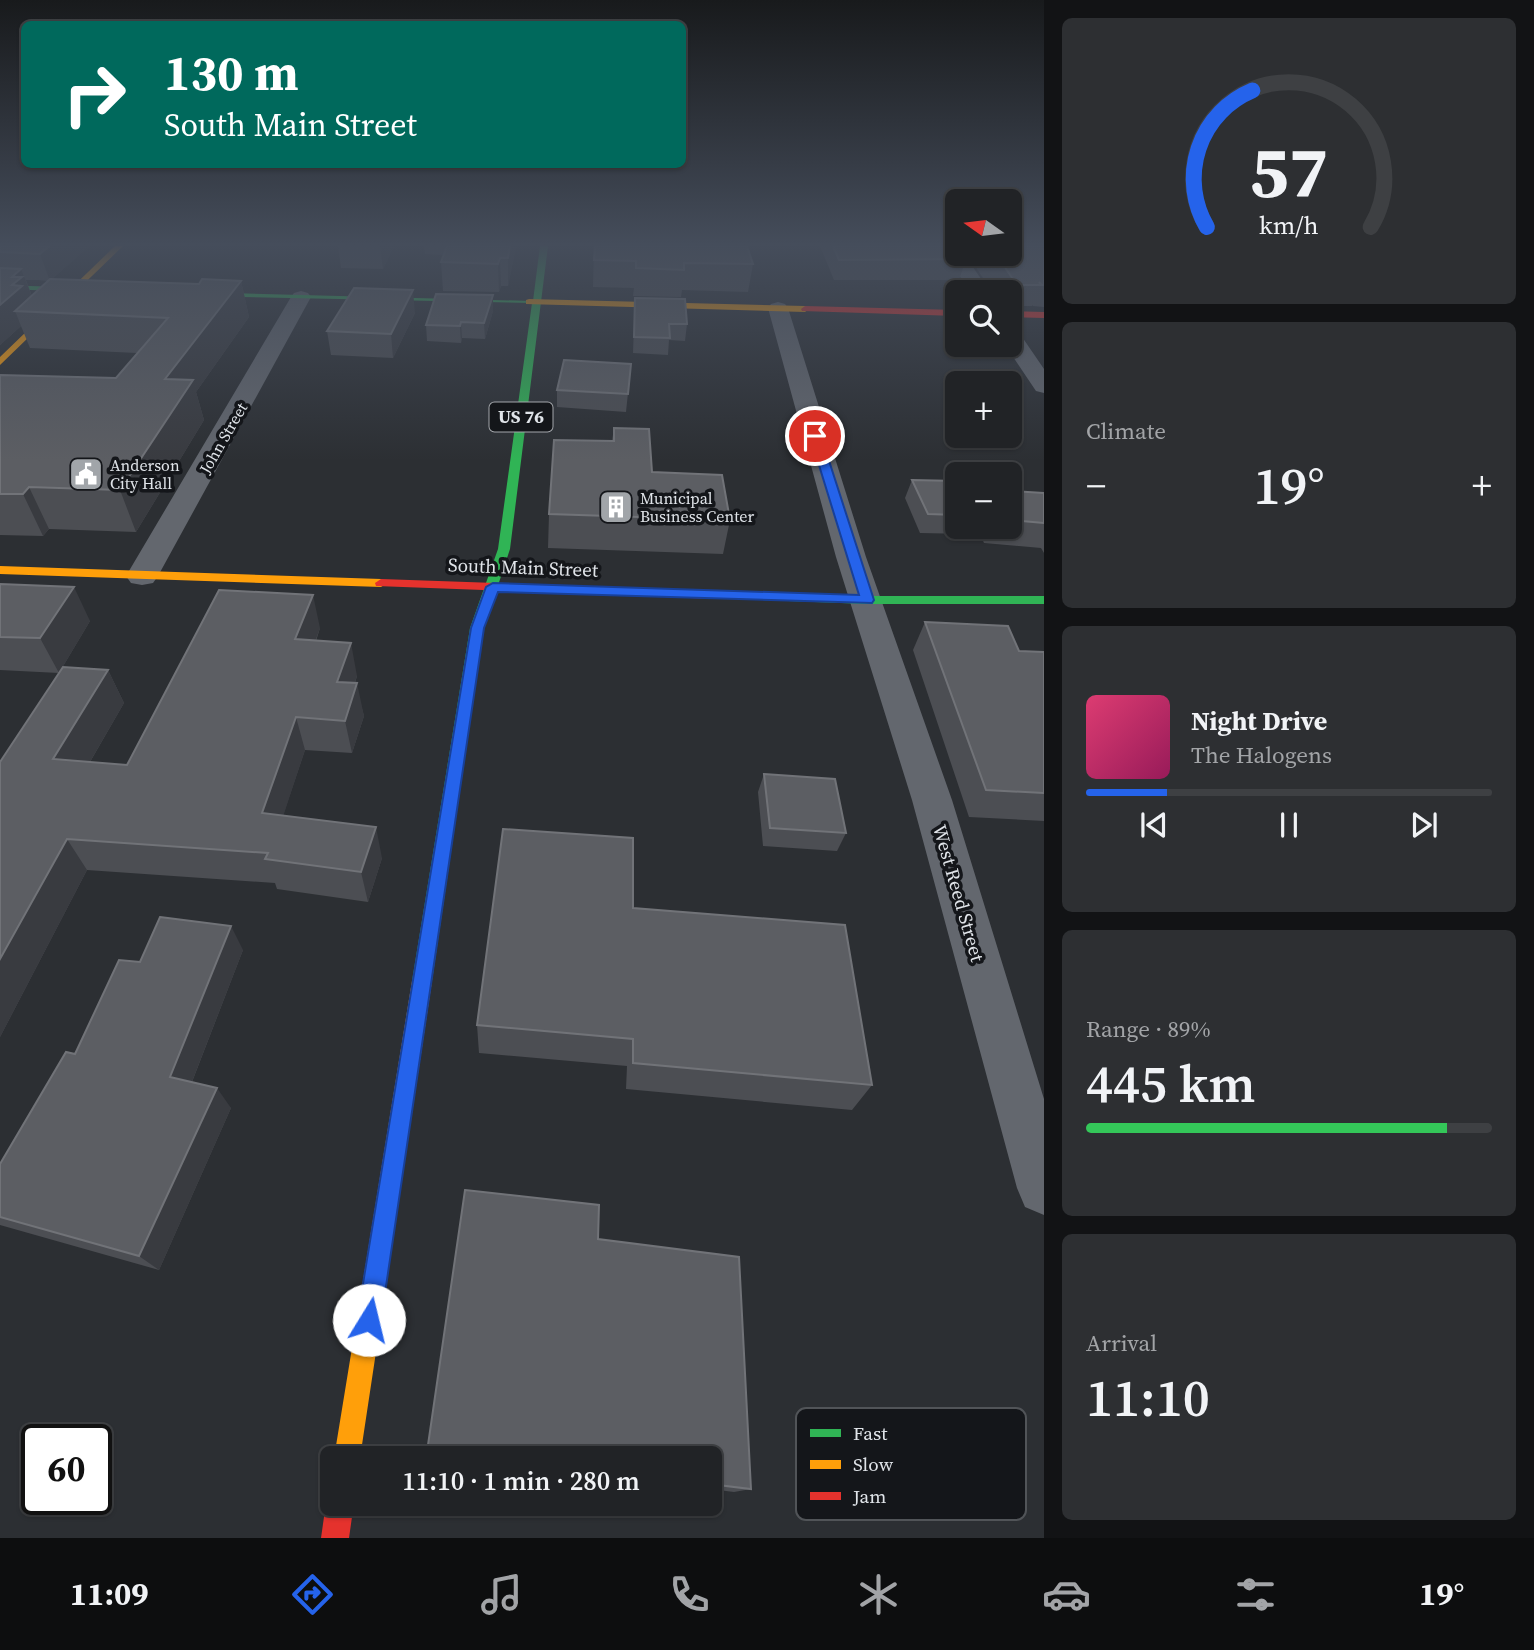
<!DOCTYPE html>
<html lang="en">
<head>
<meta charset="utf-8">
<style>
  :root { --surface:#212326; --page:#2d2f32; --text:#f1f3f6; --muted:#a2a4a7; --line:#3e4043; --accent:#2563eb }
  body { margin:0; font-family:"Source Serif 4",serif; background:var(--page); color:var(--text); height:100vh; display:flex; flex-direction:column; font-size:26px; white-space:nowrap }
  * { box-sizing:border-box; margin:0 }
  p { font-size:23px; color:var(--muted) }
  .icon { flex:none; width:38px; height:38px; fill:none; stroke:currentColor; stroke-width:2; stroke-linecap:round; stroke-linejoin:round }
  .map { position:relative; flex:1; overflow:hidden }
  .drawer { display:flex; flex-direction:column; gap:18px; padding:18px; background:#121315; width:490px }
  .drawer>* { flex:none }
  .guide { position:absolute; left:21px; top:21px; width:665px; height:147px; border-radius:10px; box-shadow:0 2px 5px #0004,0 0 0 2px var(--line); background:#00695c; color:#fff; overflow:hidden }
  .needle { width:46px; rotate:284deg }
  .buttons { position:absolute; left:945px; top:189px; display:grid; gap:14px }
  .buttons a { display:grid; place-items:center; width:77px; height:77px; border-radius:10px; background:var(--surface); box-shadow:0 2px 5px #0004,0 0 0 2px var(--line); font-size:35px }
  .speed { position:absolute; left:21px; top:1424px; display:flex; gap:14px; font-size:35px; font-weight:700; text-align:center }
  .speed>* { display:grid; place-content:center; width:91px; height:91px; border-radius:50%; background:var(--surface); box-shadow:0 2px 5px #0004,0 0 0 2px var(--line); line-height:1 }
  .speed .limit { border:4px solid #111; border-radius:10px; background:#fff; color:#111 }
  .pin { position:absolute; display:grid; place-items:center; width:60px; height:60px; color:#fff; margin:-30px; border:4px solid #fff; border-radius:50%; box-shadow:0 2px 7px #0007 }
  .me { position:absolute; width:77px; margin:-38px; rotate:9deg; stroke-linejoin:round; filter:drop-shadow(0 0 5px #0008) }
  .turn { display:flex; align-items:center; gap:24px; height:147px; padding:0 28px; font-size:32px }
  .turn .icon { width:91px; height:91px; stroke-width:2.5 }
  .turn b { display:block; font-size:49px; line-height:60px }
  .big { font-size:52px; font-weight:600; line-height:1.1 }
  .drawer .tile { flex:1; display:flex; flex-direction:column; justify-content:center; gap:10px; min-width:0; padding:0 24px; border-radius:10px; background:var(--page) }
  .drawer .dial { align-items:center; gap:0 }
  .dial svg { height:182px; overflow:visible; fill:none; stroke:var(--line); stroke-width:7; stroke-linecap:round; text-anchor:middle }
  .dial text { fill:var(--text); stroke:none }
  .song { display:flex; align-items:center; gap:21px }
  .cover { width:84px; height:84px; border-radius:10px; background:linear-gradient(135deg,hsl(340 70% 55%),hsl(330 70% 35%)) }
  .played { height:7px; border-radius:4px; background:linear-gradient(90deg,var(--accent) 20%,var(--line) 20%) }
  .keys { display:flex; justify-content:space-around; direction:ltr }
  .heat { display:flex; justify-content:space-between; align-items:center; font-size:38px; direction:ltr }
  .charge { height:10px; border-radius:5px; background:linear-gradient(90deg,#34c759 89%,var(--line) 0) }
  .trip { position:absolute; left:320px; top:1446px; width:402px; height:70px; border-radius:10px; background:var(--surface); box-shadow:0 2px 5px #0004,0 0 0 2px var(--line); font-weight:600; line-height:70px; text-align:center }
  .tab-bar { display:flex; height:112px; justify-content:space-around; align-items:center; background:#0d0e0f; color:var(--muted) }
  .tab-bar .icon { width:49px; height:49px }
  .tab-bar .on { color:var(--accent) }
  .tab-bar b { font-size:32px; color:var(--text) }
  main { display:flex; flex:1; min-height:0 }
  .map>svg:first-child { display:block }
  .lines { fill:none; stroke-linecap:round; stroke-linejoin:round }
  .street { fill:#63676e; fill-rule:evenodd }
  .fast { fill:#30b455; fill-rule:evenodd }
  .slow { fill:#ff9f0a; fill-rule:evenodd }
  .jam { fill:#e5322d; fill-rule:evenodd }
  .wall { fill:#4c4e53; fill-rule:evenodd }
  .shaded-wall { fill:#393b40 }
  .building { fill:#5c5e63; stroke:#717378; stroke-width:2 }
  .route { fill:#2563eb; stroke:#184099; stroke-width:2 }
  .labels { text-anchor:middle; stroke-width:7; stroke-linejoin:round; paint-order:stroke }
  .far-street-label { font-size:16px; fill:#e0e4e9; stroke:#14161a }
  .far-poi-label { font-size:16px; fill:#e0e4e9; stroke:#14161a; text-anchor:start }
  .shield { fill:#14161a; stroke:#a3a6ab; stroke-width:2 }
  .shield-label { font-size:18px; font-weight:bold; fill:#e0e4e9 }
  .street-label { font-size:19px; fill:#e0e4e9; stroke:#14161a }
  .key { fill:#14161a; stroke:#515458; stroke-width:2 }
  .key-label { font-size:19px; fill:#e0e4e9 }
</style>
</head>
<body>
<main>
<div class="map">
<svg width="1044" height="1538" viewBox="0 0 1044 1538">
  <rect width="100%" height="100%" fill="#2c2f33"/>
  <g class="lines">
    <!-- street -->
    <path class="street" d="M940 246H957V254H964L990 292H970Z
      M301 291 308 293 311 297 158 576 153 583 142 585 131 583 126 576 291 297 294 293Z
      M778 302 785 304 788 308 866 557 952 800 1044 1099V1215L1025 1207 1017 1188 912 800 836 557 768 308 771 304Z
      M1010 330 1018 331 1044 369V393L1036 391 1005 345H1010Z"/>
    <!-- fast -->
    <path class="fast" d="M540 246H548L510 549 484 628 432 981 429 987 422 990 415 987 412 981 470 628 498 549 532 303 191 296 187 294 191 292 533 301Z
      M0 285 92 288 96 290 92 292 0 289Z
      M716 591 867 596H1044V604H867L711 598 709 595Z"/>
    <!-- slow -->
    <path class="slow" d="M115 246H123L0 365V357Z
      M529 299 805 306 809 309 805 312 526 304V300Z
      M0 566 381 579 387 583 381 587 0 574Z
      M422 972 429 975 432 981 360 1458H334L412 981 415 975Z"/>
    <!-- jam -->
    <path class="jam" d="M805 306 957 310V316L802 311 801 309Z
      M1010 311 1044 312V318L1010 317Z
      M381 579 716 591 723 595 716 599 376 586 375 583Z
      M332 1492V1503H354L349 1538H321L326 1503Z"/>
  </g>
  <!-- wall -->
  <path class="wall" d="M0 246H89L52 279 199 284 241 281 249 317 196 392 204 420 136 532 49 529 43 536 0 535V375L116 378 137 353 30 348 21 326 0 345ZM26 280H38L48 281 32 296Z
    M338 246H394L383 269 341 268Z
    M424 246H516L508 286H501L499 292 443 291 441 262 444 255 425 254Z
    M594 246H747L753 264 748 292 682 290 681 297 633 296 634 288 593 287Z
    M820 246H957L966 259 959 280H834Z
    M1044 246V307L1033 306 1032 305V306H1010V292H1000L993 281H985L967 254H1010Z
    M493 295V311L485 339 462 338 461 343 427 341 426 325Z
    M635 298 687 324 685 341 669 340 668 355 633 353Z
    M415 313 393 358 331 355 327 331Z
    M631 364 626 412 557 407V390Z
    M614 428 652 472 730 520 723 554 548 548 549 514 612 441Z
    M912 480 957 481V527H972L969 534 920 533 905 498Z
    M1010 491 1044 493V553L1041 548 984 543 977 527H1010Z
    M0 584 90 621 59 673 0 670Z
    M925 622 1019 651 1044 652V821L969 817 913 650Z
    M320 628 316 641 357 676 355 683 364 716 352 753 305 750 283 815 382 858 368 902 277 889 275 883 87 870 0 1037V762L108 670 124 703 90 762 127 765Z
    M764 774 846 833 837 851 763 846 758 792Z
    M633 908 872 1085 852 1110 626 1089 627 1066 479 1053 477 1025Z
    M243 950 192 1082 231 1108 159 1270 0 1225V1164L140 962Z
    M598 1239 751 1489 734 1492 710 1489V1458H489L435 1450 428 1445Z"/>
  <!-- shaded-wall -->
  <path class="shaded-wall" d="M49 246H89L50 281 40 254Z
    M380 246H394L383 269Z
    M510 246H516L508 286V258Z
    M500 258 501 286 499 292 498 264Z
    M21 269 32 297 15 311 21 326 0 345V305L12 277Z
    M241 281 249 317 196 392 204 420 136 532 120 490 165 379Z
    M413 290 415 313 393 358 391 334Z
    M493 295V311L485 339 484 323Z
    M461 322 462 338 461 343 460 326Z
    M29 487 49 529 43 536 23 494Z
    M74 587 90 621 59 673 40 638Z
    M313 595 320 628 304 672 295 639Z
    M351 643 357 676 344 714 337 682Z
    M108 670 124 703 73 791 53 759Z
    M357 683 364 716 352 753 345 721Z
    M296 717 305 750 274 844 262 813Z
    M376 827 382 858 368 902 361 872Z
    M67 839 87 870 0 1037V959Z
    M231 926 243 950 186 1097 170 1077Z
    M217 1088 231 1108 159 1270 139 1256Z"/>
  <!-- building -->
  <path class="building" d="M0 246H49L40 254 0 252Z
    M447 246H510L508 258H500L498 264 441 262Z
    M595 246H747L753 264 684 263V270L636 268V261L594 260Z
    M833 246H957V254H962L966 259 839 260Z
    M1010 246H1044V285H1042L1039 282 1041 285H1017L1000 260H993L988 254H1010Z
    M0 268 21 269 12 277H22L12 285 22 286 0 305Z
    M50 279 199 284 202 279 241 281 165 379 193 380 120 490 29 487 23 494H0V375L116 378 168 318 15 311Z
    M354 288 413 290 391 334 327 331Z
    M436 294 493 295 484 323 461 322 460 326 426 325Z
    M635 298 685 299 687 324H669L670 338 634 337Z
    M564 360 631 364 628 394 557 390Z
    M614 428 649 429 652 472 722 475 730 520 549 514 554 440 614 441Z
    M912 480 957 481V515L928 514Z
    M1010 491 1044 493V523L1010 520Z
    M0 584 74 587 40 638 0 637Z
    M219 590 313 595 295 639 351 643 337 682 357 683 345 721 296 717 262 813 376 827 361 872 265 859 268 853 67 839 0 959V762L63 667 108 670 53 759 127 765Z
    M925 622 1008 626 1019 651 1044 652V793L986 790Z
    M764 774 835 779 846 833 770 828Z
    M503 829 633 838V908L845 925 872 1085 633 1063V1039L477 1025Z
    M160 917 231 926 170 1077 217 1088 139 1256 0 1217V1164L66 1052 75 1054 119 960 140 962Z
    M465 1190 599 1205 598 1239 739 1257 751 1489 710 1484V1458H524L428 1445Z"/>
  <!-- sky -->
  <linearGradient id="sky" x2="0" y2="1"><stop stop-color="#181a1c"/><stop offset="0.53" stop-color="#454d5b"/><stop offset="1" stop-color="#454d5b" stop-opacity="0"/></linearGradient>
  <rect width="1044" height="461" fill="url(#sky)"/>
  <!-- route -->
  <path class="route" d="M815 433 821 436 874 600 872 603 498 592 484 628 381 1320 378 1328 369 1332 360 1328 357 1320 471 628 486 587 493 583 859 595 810 436Z"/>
  <!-- icons -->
  <defs>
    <g id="civic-square" transform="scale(1.75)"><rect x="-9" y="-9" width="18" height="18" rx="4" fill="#a1a5a9" stroke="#14161a"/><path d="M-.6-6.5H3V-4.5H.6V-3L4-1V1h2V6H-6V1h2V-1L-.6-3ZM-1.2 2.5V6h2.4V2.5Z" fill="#fff"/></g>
    <g id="building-square" transform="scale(1.75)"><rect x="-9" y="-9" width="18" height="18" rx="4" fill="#a1a5a9" stroke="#14161a"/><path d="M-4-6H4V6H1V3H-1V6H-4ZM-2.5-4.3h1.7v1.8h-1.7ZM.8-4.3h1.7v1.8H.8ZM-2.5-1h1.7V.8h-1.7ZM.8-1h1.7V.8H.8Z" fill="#fff"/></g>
  </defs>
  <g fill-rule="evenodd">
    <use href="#civic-square" x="86" y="474"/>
    <use href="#building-square" x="616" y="507"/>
  </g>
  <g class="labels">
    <!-- far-street labels -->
    <g class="far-street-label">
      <text transform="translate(223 438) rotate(-60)" y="6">John Street</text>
    </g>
    <!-- far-poi labels -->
    <g class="far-poi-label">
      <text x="110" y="471">Anderson<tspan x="110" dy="18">City Hall</tspan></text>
      <text x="640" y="504">Municipal<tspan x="640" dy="18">Business Center</tspan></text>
    </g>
    <!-- shield labels -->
    <rect class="shield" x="489.5" y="402.5" width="63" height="29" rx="5"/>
    <g class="shield-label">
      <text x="521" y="423">US 76</text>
    </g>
    <!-- street labels -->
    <g class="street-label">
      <text transform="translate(523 567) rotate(2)" y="7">South Main Street</text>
      <text transform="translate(959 893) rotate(74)" y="7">West Reed Street</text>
    </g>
  </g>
  <!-- legend -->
  <rect x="796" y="1408" width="230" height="112" rx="10" class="key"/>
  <rect x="810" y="1429" width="31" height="8" fill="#30b455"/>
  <rect x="810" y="1460" width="31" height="9" fill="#ff9f0a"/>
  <rect x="810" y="1492" width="31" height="8" fill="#e5322d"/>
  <g class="key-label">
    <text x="853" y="1440">Fast</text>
    <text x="853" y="1471">Slow</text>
    <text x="853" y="1503">Jam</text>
  </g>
</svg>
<div class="buttons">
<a><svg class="needle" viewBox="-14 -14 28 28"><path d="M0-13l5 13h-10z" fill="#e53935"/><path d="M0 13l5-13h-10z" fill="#a2a4a7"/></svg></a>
<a><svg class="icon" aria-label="search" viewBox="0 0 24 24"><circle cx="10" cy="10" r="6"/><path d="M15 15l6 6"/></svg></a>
<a>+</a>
<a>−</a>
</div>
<div class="speed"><div class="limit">60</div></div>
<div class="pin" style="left:815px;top:436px;background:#d93025"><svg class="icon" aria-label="arrive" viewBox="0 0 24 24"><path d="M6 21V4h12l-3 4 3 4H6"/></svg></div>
<svg class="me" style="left:369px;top:1320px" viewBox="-20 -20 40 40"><circle r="19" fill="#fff"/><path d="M0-13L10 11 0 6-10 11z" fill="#2563eb"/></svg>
<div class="trip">11:10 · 1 min · 280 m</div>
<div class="guide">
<div class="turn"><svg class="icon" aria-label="right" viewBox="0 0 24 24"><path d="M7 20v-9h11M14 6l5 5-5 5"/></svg><div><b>130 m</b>South Main Street</div></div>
</div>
</div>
<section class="drawer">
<div class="tile dial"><svg viewBox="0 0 100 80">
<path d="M14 69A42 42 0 1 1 86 69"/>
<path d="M14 69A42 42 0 0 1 34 9" stroke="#2563eb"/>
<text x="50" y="56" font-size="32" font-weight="700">57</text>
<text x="50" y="72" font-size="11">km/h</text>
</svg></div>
<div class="tile"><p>Climate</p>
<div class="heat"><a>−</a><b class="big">19°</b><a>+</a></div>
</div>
<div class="tile">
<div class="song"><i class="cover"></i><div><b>Night Drive</b><p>The Halogens</p></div></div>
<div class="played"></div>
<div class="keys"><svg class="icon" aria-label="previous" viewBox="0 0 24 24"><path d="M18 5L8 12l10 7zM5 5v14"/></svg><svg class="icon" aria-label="pause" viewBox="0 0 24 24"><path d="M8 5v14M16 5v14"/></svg><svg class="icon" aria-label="next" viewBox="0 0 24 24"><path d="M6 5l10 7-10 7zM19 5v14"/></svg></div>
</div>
<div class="tile"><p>Range · 89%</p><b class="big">445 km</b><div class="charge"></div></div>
<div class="tile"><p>Arrival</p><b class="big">11:10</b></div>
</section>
</main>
<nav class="tab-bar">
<b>11:09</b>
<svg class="icon on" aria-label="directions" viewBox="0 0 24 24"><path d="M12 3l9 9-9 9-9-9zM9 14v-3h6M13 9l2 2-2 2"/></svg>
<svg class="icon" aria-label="music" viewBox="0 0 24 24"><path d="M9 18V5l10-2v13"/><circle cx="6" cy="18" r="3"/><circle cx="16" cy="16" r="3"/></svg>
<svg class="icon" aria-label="phone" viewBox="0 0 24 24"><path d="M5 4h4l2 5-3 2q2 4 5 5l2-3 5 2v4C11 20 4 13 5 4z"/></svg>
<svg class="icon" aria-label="climate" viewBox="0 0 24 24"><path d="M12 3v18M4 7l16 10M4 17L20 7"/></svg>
<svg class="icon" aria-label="car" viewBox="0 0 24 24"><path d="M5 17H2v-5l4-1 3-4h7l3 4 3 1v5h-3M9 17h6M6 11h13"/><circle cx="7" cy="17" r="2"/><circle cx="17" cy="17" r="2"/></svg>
<svg class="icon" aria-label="filters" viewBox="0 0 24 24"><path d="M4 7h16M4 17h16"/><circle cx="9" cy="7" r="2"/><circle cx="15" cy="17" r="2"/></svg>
<b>19°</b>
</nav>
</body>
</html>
